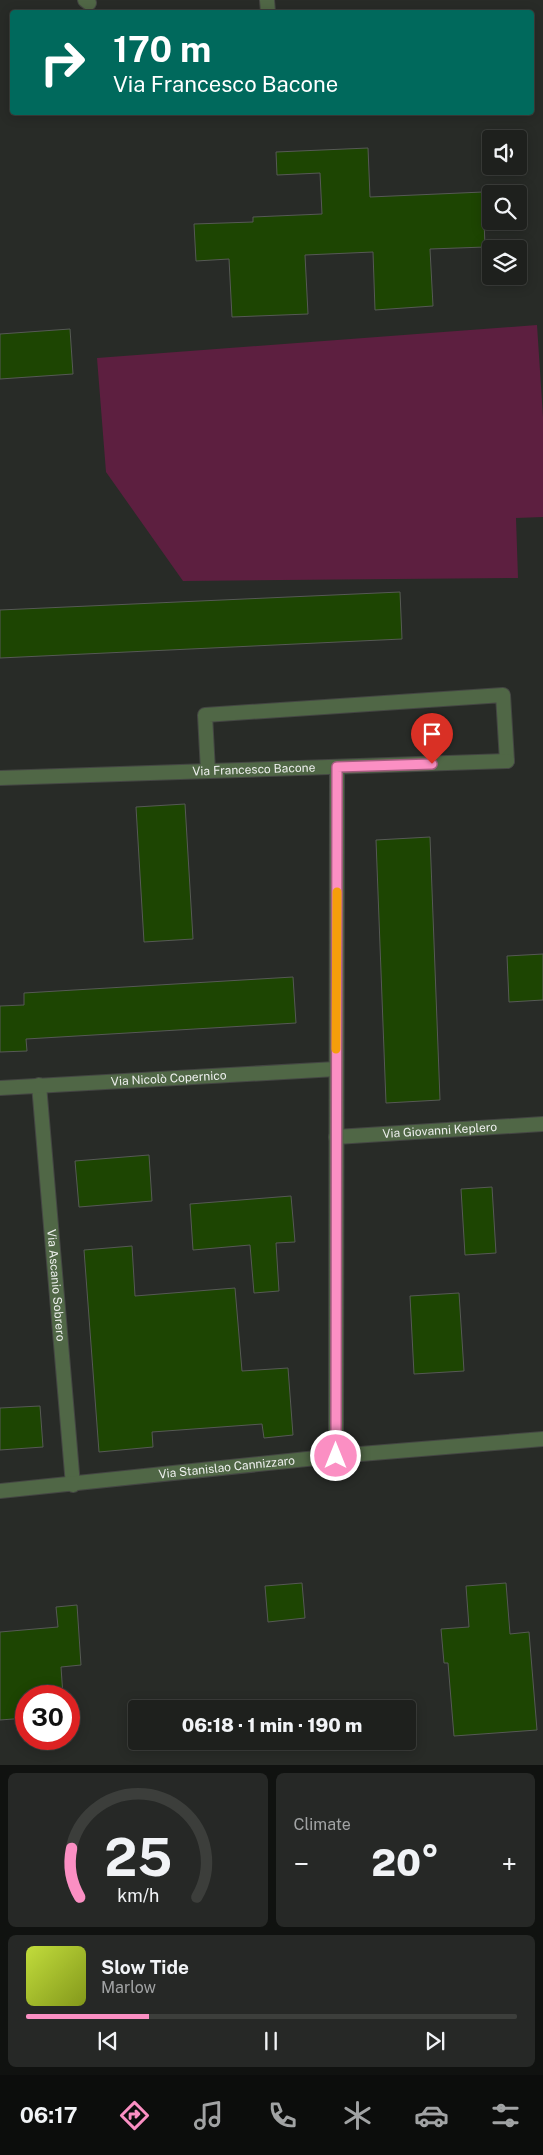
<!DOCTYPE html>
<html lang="en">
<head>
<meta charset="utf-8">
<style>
  :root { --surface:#1e201d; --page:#262826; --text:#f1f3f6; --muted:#a1a3a4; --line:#3c3e3b; --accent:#fb8fc3 }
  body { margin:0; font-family:"Public Sans",sans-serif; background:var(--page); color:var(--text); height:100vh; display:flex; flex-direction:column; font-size:19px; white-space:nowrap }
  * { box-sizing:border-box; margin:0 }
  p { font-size:16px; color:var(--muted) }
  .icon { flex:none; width:28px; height:28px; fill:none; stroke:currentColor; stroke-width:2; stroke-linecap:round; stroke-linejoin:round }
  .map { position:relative; height:1765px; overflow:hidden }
  .panel { display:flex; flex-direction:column; gap:8px; padding:8px; background:#101210; flex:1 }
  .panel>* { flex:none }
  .top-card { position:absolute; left:10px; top:10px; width:524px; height:105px; border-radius:5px; box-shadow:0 2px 12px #0003,0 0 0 1px var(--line); background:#00695c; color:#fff; overflow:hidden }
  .buttons { position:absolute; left:482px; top:130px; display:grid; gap:10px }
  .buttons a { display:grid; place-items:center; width:45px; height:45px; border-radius:5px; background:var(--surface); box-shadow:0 2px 12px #0003,0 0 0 1px var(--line); font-size:25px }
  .speed { position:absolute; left:15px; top:1685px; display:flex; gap:10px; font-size:25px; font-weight:700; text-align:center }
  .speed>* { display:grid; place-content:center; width:65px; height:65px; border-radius:50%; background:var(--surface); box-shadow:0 2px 12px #0003,0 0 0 1px var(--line); line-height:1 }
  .speed .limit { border:8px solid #d22; background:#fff; color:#111 }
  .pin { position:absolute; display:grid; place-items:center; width:42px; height:42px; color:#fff; margin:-51px -21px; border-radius:50% 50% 50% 0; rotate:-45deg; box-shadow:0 0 5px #0007 }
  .pin .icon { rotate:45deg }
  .me { position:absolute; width:55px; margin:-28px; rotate:0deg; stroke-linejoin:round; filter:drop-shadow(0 0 4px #0008) }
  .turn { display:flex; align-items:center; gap:18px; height:105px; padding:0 20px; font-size:22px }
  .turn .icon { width:65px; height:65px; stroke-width:2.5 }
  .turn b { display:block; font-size:35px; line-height:42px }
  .big { font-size:38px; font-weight:800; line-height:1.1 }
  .panel .tile { flex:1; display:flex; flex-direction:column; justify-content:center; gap:8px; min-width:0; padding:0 18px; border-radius:8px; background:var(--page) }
  .panel .dial { align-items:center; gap:0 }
  .dial svg { height:130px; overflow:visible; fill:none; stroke:var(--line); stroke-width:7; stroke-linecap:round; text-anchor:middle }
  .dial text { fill:var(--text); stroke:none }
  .song { display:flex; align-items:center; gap:15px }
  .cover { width:60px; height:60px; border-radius:8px; background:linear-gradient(135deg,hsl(70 70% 55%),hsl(70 70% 35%)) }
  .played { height:5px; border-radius:2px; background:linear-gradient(90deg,var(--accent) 25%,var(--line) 25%) }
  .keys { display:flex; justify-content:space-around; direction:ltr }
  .heat { display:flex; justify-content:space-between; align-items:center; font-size:28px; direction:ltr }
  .panel .tiles { flex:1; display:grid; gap:8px; grid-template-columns:1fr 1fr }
  .tile:last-child { grid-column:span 2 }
  .trip { position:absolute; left:128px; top:1700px; width:288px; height:50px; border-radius:5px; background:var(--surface); box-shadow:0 2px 12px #0003,0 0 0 1px var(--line); font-weight:800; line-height:50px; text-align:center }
  .menu { display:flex; height:80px; justify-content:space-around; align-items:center; background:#0c0d0c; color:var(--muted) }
  .menu .icon { width:35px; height:35px }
  .menu .current { color:var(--accent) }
  .menu b { font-size:22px; color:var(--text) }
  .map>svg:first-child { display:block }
  .green { fill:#5d1f40 }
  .building { fill:#1d4502; stroke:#565955 }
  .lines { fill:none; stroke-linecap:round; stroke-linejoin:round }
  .service-casing { stroke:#444643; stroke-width:16 }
  .minor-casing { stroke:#444643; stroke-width:16 }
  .service { stroke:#506746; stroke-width:14 }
  .minor { stroke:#506746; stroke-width:14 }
  .route-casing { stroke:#a35d7f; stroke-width:12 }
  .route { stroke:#fb8fc3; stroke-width:9 }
  .slow { stroke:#f59e0b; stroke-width:9 }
  .labels { text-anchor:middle; stroke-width:5; stroke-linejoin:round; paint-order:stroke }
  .street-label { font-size:12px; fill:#edefed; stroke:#282b27 }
</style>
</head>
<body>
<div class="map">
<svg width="543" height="1765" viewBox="0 0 543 1765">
  <rect width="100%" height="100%" fill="#282b27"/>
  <!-- green -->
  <path class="green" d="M537 325 543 417V517L516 518 518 578 183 581 106 472 97 358Z"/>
  <!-- building -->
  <path class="building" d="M368 148 370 197 483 192 485 247 430 249 433 306 375 310 373 252 305 255 308 314 232 317 229 259 196 261 194 224 253 222V217L322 214 320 173 277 175 276 152Z
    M70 329 73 374 0 379V334Z
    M400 592 402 639 0 658V610Z
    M185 804 193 939 144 942 136 807Z
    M430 837 440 1100 386 1103 376 840Z
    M543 954V1000L509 1002 507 956Z
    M293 977 296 1023 26 1039 27 1051 0 1052V1006L24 1005V993Z
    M149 1155 152 1201 79 1207 75 1161Z
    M492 1187 496 1253 465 1255 461 1189Z
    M291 1196 295 1242 276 1243 279 1291 254 1293 250 1245 193 1250 190 1204Z
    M132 1246 135 1296 235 1288 242 1371 288 1368 293 1435 264 1438 262 1424 152 1432 153 1447 99 1452 84 1250Z
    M459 1293 464 1371 414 1374 410 1296Z
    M40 1406 43 1447 0 1450V1408Z
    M302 1583 305 1618 268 1622 265 1586Z
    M506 1583 510 1634 529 1632 537 1730 454 1736 448 1663H444L441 1629 469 1627 466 1586Z
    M77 1605 81 1665 61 1667 63 1696H26V1718L0 1720V1632L58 1627 56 1607Z"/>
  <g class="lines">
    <!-- service casing -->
    <g class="service-casing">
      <path id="service" d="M267 0 268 12
        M208 771 205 715 503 695 507 761"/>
    </g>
    <!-- minor casing -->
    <g class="minor-casing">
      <g id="minor">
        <path d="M85 0 89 3"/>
        <path id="s1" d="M0 778 507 761"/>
        <path id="s2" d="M39 1085 73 1485"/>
        <path id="s3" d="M0 1088 336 1069"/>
        <path id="s4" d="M336 1137 543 1124"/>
        <path d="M336 1456 337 767"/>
        <path id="s5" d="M0 1491 336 1456 543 1439"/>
      </g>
    </g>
    <!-- service -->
    <use href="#service" class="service"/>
    <!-- minor -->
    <use href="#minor" class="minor"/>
  </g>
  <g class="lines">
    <!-- route casing -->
    <g class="route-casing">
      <path id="route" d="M336 1456 337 767 432 764"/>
    </g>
    <!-- route -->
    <use href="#route" class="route"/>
    <!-- slow -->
    <path class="slow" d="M336 1049 337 892"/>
  </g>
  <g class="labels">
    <!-- street labels -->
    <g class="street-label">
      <text dy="4" stroke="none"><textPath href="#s1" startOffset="254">Via Francesco Bacone</textPath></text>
      <text dy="4" stroke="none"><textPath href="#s3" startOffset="169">Via Nicolò Copernico</textPath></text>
      <text dy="4" stroke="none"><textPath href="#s4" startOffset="104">Via Giovanni Keplero</textPath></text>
      <text dy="4" stroke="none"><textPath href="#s2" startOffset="201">Via Ascanio Sobrero</textPath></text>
      <text dy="4" stroke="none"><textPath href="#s5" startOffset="228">Via Stanislao Cannizzaro</textPath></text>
    </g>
  </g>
</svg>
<div class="buttons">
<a><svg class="icon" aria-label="sound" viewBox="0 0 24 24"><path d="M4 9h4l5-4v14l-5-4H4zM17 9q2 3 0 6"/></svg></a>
<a><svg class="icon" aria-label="search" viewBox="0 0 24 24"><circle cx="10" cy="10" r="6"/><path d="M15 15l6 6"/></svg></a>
<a><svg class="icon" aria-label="layers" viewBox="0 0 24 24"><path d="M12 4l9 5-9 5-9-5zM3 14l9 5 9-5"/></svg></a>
</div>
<div class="speed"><div class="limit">30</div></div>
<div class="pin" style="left:432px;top:764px;background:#d93025"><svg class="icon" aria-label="arrive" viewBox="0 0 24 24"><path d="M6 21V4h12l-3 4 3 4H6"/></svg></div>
<svg class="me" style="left:336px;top:1456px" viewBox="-20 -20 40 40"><circle r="17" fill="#fb8fc3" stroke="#fff" stroke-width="3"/><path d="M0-11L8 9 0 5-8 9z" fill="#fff"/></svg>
<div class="trip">06:18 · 1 min · 190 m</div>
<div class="top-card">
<div class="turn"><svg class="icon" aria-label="right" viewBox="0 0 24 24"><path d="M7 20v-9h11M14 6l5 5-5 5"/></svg><div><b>170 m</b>Via Francesco Bacone</div></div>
</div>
</div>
<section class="panel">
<div class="tiles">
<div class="tile dial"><svg viewBox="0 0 100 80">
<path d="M14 69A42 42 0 1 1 86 69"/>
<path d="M14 69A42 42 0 0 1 9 39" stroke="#fb8fc3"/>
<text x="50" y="56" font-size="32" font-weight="700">25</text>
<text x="50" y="72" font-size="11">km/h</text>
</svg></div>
<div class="tile"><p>Climate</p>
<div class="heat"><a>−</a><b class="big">20°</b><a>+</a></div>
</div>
<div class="tile">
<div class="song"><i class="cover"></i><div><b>Slow Tide</b><p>Marlow</p></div></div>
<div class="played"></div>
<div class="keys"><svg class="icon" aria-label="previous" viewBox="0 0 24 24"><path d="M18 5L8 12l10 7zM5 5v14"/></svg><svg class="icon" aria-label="pause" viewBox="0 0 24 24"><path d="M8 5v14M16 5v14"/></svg><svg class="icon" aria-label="next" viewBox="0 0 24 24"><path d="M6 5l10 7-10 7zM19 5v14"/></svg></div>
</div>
</div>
</section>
<nav class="menu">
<b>06:17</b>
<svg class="icon current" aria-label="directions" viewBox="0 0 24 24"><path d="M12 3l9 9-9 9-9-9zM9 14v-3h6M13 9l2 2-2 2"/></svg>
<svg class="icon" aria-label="music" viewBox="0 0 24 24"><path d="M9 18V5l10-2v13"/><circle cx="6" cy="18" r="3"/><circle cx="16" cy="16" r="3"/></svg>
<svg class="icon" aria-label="phone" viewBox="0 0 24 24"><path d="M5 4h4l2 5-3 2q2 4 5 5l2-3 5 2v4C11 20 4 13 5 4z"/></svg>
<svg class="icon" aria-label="climate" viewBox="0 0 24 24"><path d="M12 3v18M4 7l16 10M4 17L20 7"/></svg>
<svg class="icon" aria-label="car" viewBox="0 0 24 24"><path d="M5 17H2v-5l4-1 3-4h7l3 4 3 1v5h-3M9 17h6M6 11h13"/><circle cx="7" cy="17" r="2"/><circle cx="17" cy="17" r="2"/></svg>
<svg class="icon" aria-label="filters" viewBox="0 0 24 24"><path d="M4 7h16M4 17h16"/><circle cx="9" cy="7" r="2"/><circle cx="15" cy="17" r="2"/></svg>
</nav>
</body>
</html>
